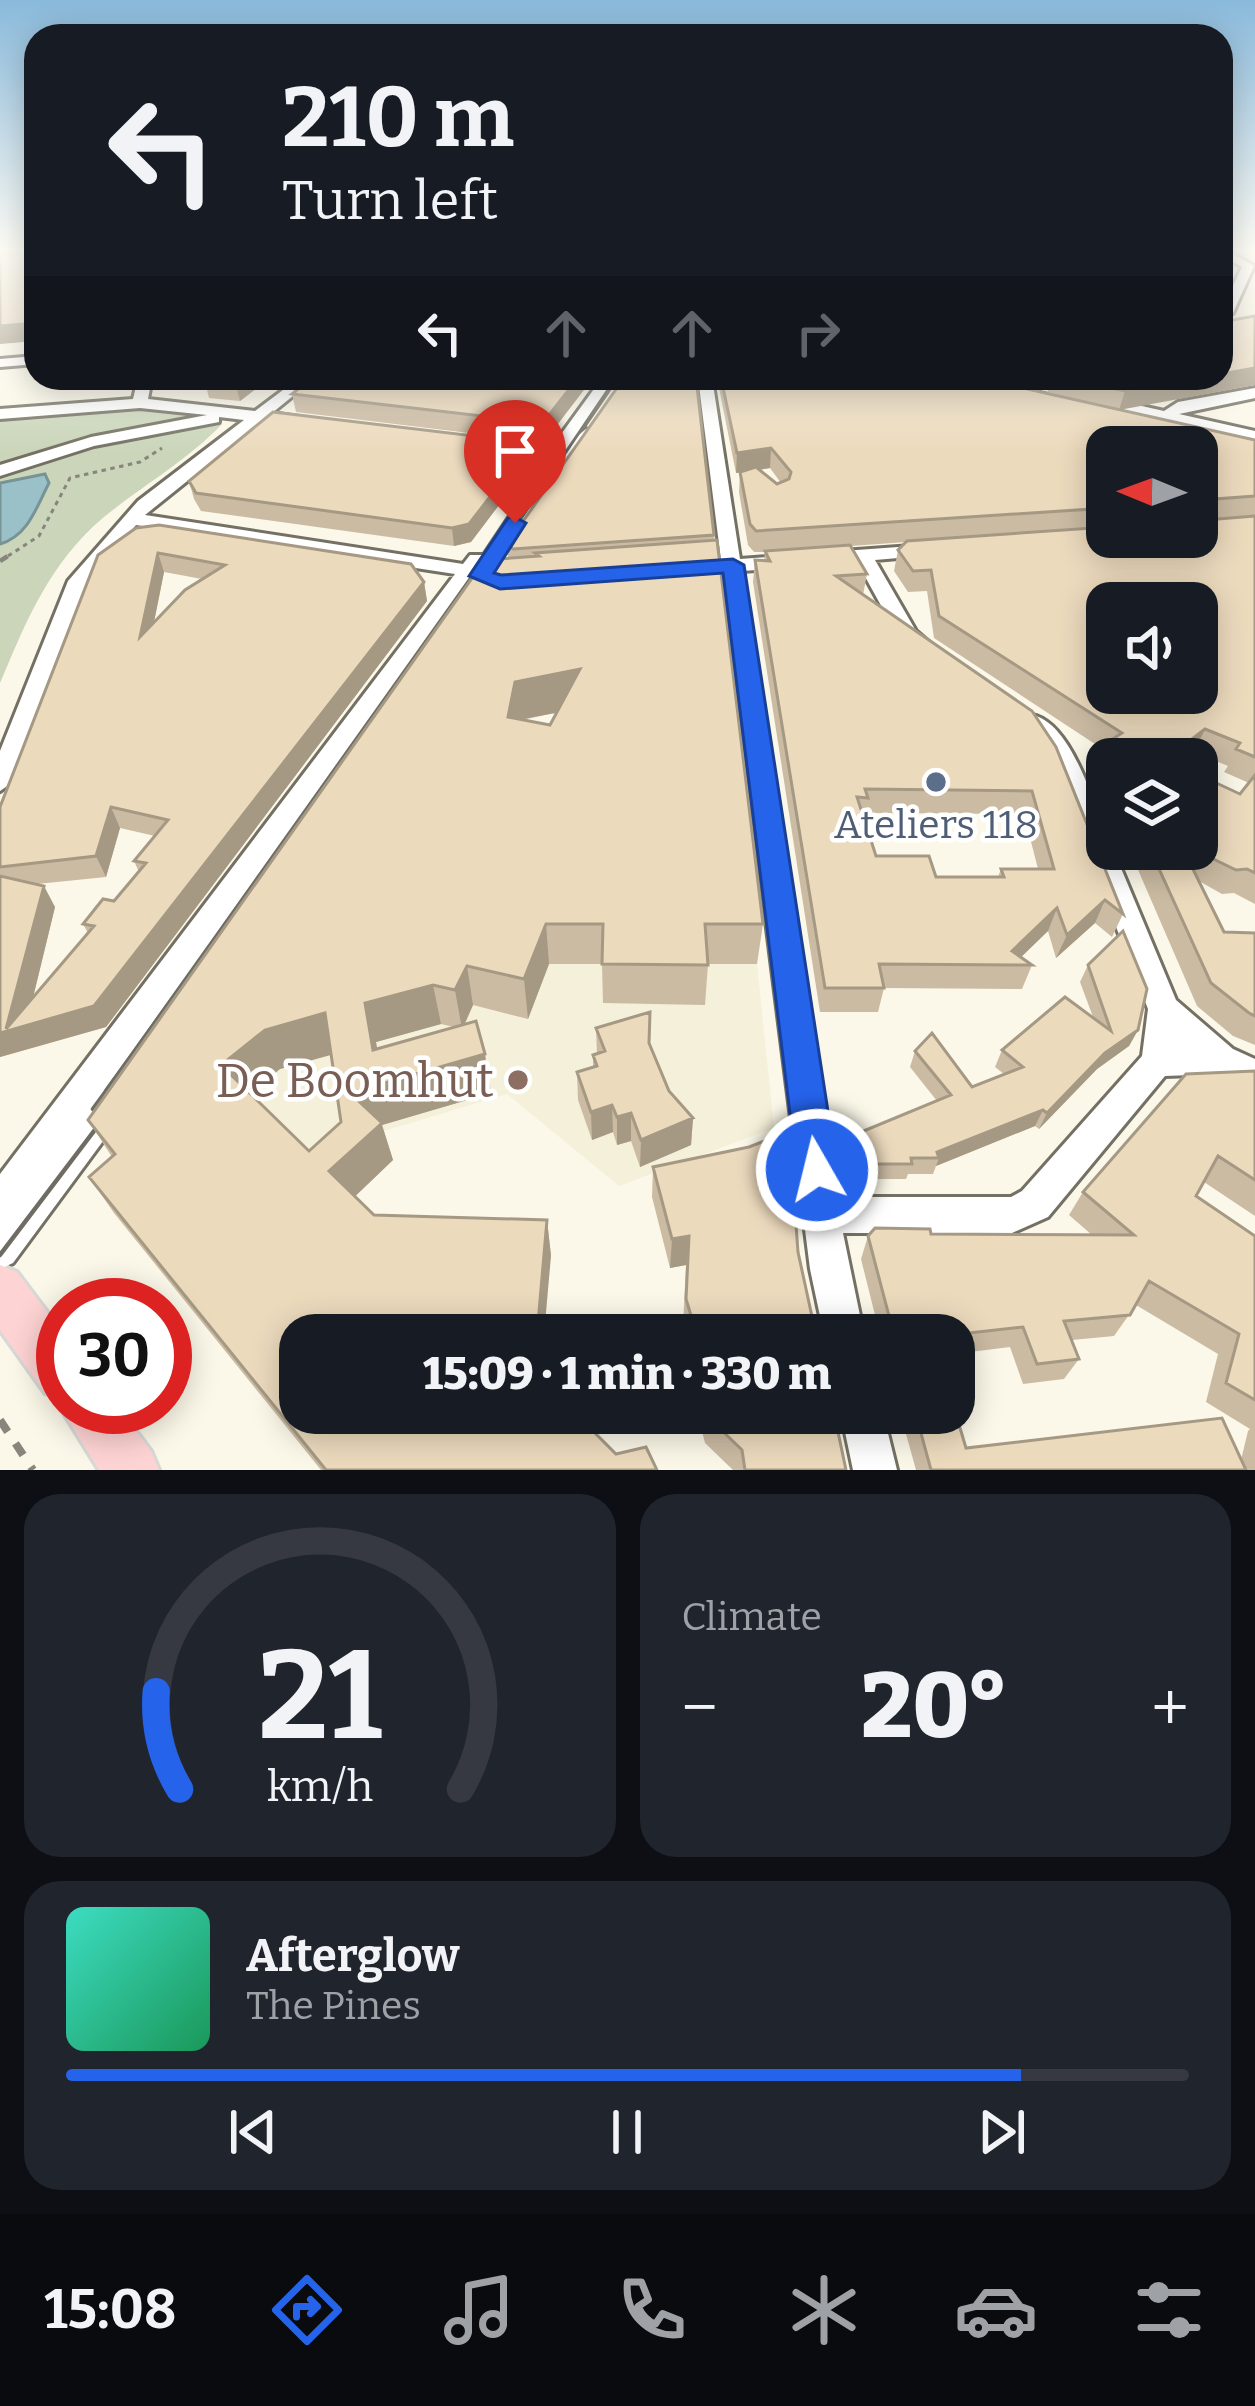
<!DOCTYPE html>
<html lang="en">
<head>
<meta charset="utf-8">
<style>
  :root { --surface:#171b24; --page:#20242c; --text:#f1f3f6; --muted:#9ea1a6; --line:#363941; --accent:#2563eb }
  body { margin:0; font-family:Bitter,serif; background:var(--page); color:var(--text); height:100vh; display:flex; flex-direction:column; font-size:45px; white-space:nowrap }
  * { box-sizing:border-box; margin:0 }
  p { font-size:39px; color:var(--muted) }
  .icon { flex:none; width:66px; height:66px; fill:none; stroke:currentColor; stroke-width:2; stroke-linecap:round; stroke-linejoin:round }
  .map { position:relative; height:1470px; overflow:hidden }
  .side { display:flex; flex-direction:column; gap:24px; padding:24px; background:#0d0f14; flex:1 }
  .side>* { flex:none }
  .guide { position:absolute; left:24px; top:24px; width:1209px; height:366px; border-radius:36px; box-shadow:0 6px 30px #0003; background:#171b24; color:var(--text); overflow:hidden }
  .needle { width:78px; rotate:271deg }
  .fabs { position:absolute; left:1086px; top:426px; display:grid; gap:24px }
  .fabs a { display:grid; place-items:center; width:132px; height:132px; border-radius:24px; background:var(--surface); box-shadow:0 6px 30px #0003; font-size:60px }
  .speed { position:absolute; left:36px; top:1278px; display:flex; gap:24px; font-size:60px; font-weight:700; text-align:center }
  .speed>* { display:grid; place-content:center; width:156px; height:156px; border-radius:50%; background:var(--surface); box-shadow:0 6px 30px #0003; line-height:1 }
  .speed .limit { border:18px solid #d22; background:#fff; color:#111 }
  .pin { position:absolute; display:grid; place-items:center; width:102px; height:102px; color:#fff; margin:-123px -51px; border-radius:50% 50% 50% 0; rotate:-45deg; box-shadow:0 0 12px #0007 }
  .pin .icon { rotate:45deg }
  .me { position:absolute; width:132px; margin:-66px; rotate:352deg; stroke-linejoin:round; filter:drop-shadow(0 0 9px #0008) }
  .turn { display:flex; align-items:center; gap:42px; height:252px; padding:0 60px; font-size:54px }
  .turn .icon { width:156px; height:156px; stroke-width:2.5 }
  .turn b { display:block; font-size:84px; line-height:102px }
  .lanes { display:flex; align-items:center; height:114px; padding:0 60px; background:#0003; justify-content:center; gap:60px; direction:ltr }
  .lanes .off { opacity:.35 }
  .big { font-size:90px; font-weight:800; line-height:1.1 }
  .side .card { flex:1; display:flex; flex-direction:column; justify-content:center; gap:18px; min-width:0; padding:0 42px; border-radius:36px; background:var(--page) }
  .side .dial { align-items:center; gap:0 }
  .dial svg { height:312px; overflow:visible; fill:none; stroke:var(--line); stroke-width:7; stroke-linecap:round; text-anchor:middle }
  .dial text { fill:var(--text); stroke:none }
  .song { display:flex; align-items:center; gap:36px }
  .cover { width:144px; height:144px; border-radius:18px; background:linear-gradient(135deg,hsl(170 70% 55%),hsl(150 70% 35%)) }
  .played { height:12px; border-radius:6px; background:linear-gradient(90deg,var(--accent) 85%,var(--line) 85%) }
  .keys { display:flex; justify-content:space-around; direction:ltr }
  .heat { display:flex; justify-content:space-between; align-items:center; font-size:66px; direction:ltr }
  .side .tiles { flex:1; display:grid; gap:24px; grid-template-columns:1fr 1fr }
  .card:last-child { grid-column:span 2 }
  .trip { position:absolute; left:279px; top:1314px; width:696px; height:120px; border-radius:36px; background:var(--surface); box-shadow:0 6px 30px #0003; font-weight:800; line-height:120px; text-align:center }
  .tabs { display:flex; height:192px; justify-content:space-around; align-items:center; background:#090b0e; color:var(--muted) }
  .tabs .icon { width:84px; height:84px }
  .tabs .selected { color:var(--accent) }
  .tabs b { font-size:54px; color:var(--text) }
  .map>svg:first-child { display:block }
  .built { fill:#f4f0d9 }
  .green { fill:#cad5ba }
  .water { fill:#9ac1c7; stroke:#789395; stroke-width:3 }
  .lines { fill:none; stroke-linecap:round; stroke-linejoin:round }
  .minor-casing { stroke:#747164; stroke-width:6 }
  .major-casing { stroke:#d8d8d7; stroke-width:6 }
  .path-far2 { stroke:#88867c; stroke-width:3; stroke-dasharray:4.5 4.5; stroke-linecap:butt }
  .path-far1 { stroke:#88867c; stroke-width:4.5; stroke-dasharray:9 9; stroke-linecap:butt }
  .path { stroke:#88867c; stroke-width:8; stroke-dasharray:14 14; stroke-linecap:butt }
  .minor { fill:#fff; fill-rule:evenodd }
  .major { fill:#fed3d3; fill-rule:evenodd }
  .tram-far1 { stroke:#6e6c63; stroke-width:3 }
  .tram { stroke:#6e6c63; stroke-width:4.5 }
  .wall { fill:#cbbba3; fill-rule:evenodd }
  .shaded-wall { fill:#a59984 }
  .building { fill:#ecdabd; stroke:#a59984; stroke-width:3; fill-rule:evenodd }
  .route { fill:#2563eb; stroke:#184099; stroke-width:3 }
  .service-dot { fill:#5c6f8a; stroke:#fff; stroke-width:4.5 }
  .education-dot { fill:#8d6e63; stroke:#fff; stroke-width:4.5 }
  .labels { text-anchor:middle; stroke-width:9; stroke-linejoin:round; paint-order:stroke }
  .service-label { font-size:39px; fill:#4e5e75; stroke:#fff }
  .near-education-label { font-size:48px; fill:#785e54; stroke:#fff; text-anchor:end }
</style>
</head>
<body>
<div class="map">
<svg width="1255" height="1470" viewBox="0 0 1255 1470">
  <rect width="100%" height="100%" fill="#fbf8e9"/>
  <!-- built -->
  <path class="built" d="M1221 247 1255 257V318L1221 324Z
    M460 964H757L774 1128 619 1186 507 1094 294 1158 239 1103 280 1069 429 1027Z"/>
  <!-- green -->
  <path class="green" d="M127 406 210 415 212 423 222 424C188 460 142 486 104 517 50 562 26 621 0 683V416Z"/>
  <!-- water -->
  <path class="water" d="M45 474 49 483C36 508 28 536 0 544V483Z"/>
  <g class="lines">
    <!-- minor casing -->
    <g class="minor-casing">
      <path id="minor" d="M1221 247 1254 266 1233 313 1221 319V311L1242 267 1221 254Z
        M36 356V364L0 367V359Z
        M138 378H152L148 399 255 411 299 378H315L272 413 305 418V424L262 421 145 515 463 564 470 555H484L532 483 558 459 494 451 486 446 488 443 565 450 554 444 602 378H616L575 438 586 429 594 434 592 437 560 479 545 490 482 588 467 587 104 1090 111 1088 123 1092 128 1103 123 1114 13 1263 0 1269V1174L455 574 136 525 87 582 13 782 0 791V751L68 581 138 501 244 420 219 417V422L94 446 0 476V465L91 437 207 415 140 408 0 419V409L133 399Z
        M698 378H712L740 559 783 556 793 562 783 568 742 571 837 1197H1011L1022 1191 1142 1056 1148 1009 1045 744 1014 720 1018 715C1067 704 1092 801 1107 835V849H1113L1176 1000 1233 1049 1255 1059V1090L1219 1074 1165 1076 1048 1217 1012 1233H843L864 1335H824L810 1269 722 572 692 574 682 568 692 562 721 560Z
        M990 378H1017L1164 411 1178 402 1255 388V398L1179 414 1255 431V441Z
        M926 545 933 547V555L875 560 916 631 931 644 920 650 900 640 857 562 829 564 819 558 829 552Z
        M841 1413H883L897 1470H853Z"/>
    </g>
    <!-- major casing -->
    <g class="major-casing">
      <path id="major" d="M0 1265 17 1272 63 1333V1407H118L151 1451 159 1470H99L60 1407 63 1400 45 1393 0 1330Z"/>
    </g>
    <!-- path-far2 -->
    <path class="path-far2" d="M8 556 39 536 70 478 140 462 162 448"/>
    <!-- path-far1 -->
    <path class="path-far1" d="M0 561 13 553"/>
    <!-- path -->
    <path class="path" d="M65 1305 69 1301 72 1305
      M0 1420 33 1470"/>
    <!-- minor -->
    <use href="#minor" class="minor"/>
    <!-- major -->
    <use href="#major" class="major"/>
    <!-- tram-far1 -->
    <path class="tram-far1" d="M476 585 616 378
      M112 1082 479 566"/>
    <!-- tram -->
    <path class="tram" d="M93 1109 115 1079
      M0 1255 116 1102"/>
  </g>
  <!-- wall -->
  <path class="wall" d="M270 378 240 401 209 398 205 382Z
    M593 378 547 438 535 441 296 412 292 394Z
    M717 378H978L1047 393 1050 384 1045 378H1221L1255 385 1119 409 1255 440V904L1234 893 1222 894 1199 881 1224 932 1255 933V1045L1233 1036 1197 1006 1129 849H1197L1249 783 1224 772 1228 766 1194 752 1185 759H1107V798L1094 768 1101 748 934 638 927 591 908 592 894 571 898 550 906 542 851 546 867 574 863 595 1032 711 1123 914 1112 937 1095 923 1056 958 1048 931 1021 957 1032 965 1022 989 884 988 878 1012H820L753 582 755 560 764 561 765 552H754L748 545 739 492 740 472 736 473ZM1107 447 1197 537H1107ZM770 468 781 483 777 484 759 470ZM865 813 1024 814 1038 869H1001L998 877H936L876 856 864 817Z
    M526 450 527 468 471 542 454 546 201 511 194 499 189 481Z
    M136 528 424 582 427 601 106 1027 0 1057V807ZM164 572 202 579 154 622ZM120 828 155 836 134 861 139 872 114 901 83 924 88 933 33 998 55 907 37 884 106 877Z
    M714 535 763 924 757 964H708L705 1005 603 1003 602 964H549L528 1019 473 1005 465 1024 491 1093 382 1125 393 1160 355 1196 374 1215 547 1220 551 1256 300 1335 657 1470H321L114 1213 89 1177 112 1157 88 1120 508 558 507 544ZM556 713 550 725 522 720 545 715ZM441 1024 454 1027 377 1049 376 1042ZM331 1054 341 1122 309 1151 250 1093 280 1069Z
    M1088 965 1138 1030 1129 1046 1097 1069 1039 1129 1035 1126 936 1166 933 1174H908L906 1179H856L847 1171 844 1152 849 1137 937 1101 910 1067 915 1051 972 1087 1004 1074 995 1067 1002 1050 1093 1017 1080 982Z
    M596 1028 650 1045 669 1091 693 1118 691 1145 640 1167 631 1141 617 1145 613 1132 592 1140 578 1100 577 1072 593 1067V1055L597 1054Z
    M1255 1071V1216L1204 1182 1196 1196 1255 1236V1470H916L906 1434 916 1415 966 1448 1241 1460 1248 1431 1250 1429 1206 1402 1218 1354 1136 1305 1114 1336 1072 1340 1079 1359 1064 1379 1023 1384 1010 1347 954 1354V1335H880L861 1259 868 1236 931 1234 1092 1235 1069 1215 1083 1192Z
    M787 1148 782 1175 816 1335H686L683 1327 686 1265 670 1268 652 1197 653 1167Z
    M697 1413H834L846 1470H733L705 1443Z"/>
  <!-- shaded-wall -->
  <path class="shaded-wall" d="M36 323V341L0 344V326Z
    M1255 368V385L1119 410 1125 391 1198 378H1221V374Z
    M247 378H270L240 401 236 386Z
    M578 378H593L547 438 535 441 534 422Z
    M771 448 770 468 736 473 737 453Z
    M526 450 527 468 471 542 454 546 452 528Z
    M158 553 164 572 147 657 140 637Z
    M424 582 427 601 106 1027 0 1057V1033L6 1029 44 886 55 907 26 1026Z
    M580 669 581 708 518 720 508 717 515 682Z
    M1205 729 1194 752 1185 759H1166Z
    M111 807 120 828 106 877 96 856Z
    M1105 900 1095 923 1056 958 1067 935Z
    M1057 908 1048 931 1013 965 1012 951Z
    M546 924 549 964 528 1019 524 979Z
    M467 966 473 1005 462 1029 455 990Z
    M433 985 441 1024 376 1042 383 1084 485 1054 491 1093 382 1125 393 1160 343 1208 329 1171 350 1093 365 1003Z
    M325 1013 338 1053 280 1069 238 1103 221 1065 265 1030Z
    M1138 1030 1129 1046 1097 1069 1039 1129 1047 1113 1105 1053Z
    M612 1105 613 1132 592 1140 591 1112Z
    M1043 1110 1035 1126 936 1166 939 1158 937 1152Z
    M631 1113V1141L617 1145V1117Z
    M693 1118 691 1145 640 1167 641 1140Z
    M547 1220 551 1256 544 1335H537Z
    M689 1236 686 1265 670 1268 672 1239Z"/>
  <!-- building -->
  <path class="building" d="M0 247H36V323L0 326Z
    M1255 316V368L1221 374V322Z
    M211 378H247L236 386 205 382Z
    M312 378H578L546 419 534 422 292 394Z
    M624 378H696L714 535 513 549 507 544Z
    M721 378H978L1255 440V496L1202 500 1201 515 1206 520 1255 516V757L1236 749 1240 743 1205 729 1166 759H1110L1103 745 1122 733 939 616 931 570 913 571 898 550 907 541 1107 527V537H1197V447H1107V508L756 531 750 524 740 472 756 467 777 484 789 479 791 472 771 448 737 453ZM1107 603H1197V693H1107Z
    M1066 378H1198L1125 391Z
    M273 412 517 441 526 450 469 524 452 528 196 493 189 481Z
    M159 525 411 564 424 582 94 1006 0 1033V876L44 886 6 1029 94 926 83 924 103 899 114 901 146 863 134 861 168 820 111 807 96 856 0 867V807L98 555 136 528ZM158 553 225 565 185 590 140 637Z
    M717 540 763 924H705L708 965 602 964 603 924H546L524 979 467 966 455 990 433 985 365 1003 373 1050 476 1021 485 1054 350 1093 382 1123 329 1171 374 1215 547 1220 537 1335H300V1413H575L616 1454 646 1447 657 1470H326L89 1177 115 1154 88 1120 485 560 539 556 535 553ZM580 669 550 725 508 717 515 682ZM325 1013 341 1122 309 1151 221 1065 265 1030Z
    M850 545 867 574 836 576 1032 711 1056 747 1123 914 1105 900 1067 935 1057 908 1012 951 1032 965 879 964 884 988H825L755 560 770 561 765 551ZM865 789 1032 791 1054 869H1001L1004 877H936L929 856H876L857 797 868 798Z
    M1197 774 1240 794 1255 775V873L1247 869 1236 870 1193 849H1197Z
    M1150 849H1183L1224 932 1255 933V1016L1249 1013 1211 983Z
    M1123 931 1147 989 1138 1030 1105 1053 1047 1113 1043 1110 937 1152 939 1158H911L912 1164H861L852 1155 849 1137 951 1095 915 1051 932 1033 972 1087 1023 1067 1002 1050 1065 997 1111 1031 1088 965Z
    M650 1012 649 1043 669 1091 693 1118 641 1140 631 1113 617 1117 612 1105 591 1112 577 1072 597 1066 593 1055 605 1051 596 1028Z
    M1255 1071V1180L1218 1156 1196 1196 1255 1236V1400L1226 1383 1239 1334 1149 1281 1130 1315 1064 1321 1079 1359 1037 1364 1023 1327 951 1335H894L868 1236 875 1228 930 1229 931 1234 1134 1235 1083 1192 1186 1074Z
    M782 1134 787 1148 780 1170 795 1211 798 1252 816 1335H697L686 1299 689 1236 672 1239 653 1167 749 1147Z
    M955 1411 966 1448 1222 1418 1246 1470H931L916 1415 954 1413Z
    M707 1413H834L846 1470H745L742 1450 709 1418Z"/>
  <!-- sky -->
  <linearGradient id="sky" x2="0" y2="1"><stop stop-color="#89b9db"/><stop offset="0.55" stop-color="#fdfcf5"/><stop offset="1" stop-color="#fdfcf5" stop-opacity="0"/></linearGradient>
  <rect width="1255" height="453" fill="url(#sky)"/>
  <!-- route -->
  <path class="route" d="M515 517 526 523 494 573 501 575 733 559 744 565 837 1170 831 1184 817 1190 803 1184 797 1170 723 573 500 589 469 576 508 518Z"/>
  <!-- markers -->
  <circle class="service-dot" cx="936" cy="782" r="12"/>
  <circle class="education-dot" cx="518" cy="1080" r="12"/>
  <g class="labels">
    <!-- service labels -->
    <g class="service-label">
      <text x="936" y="838">Ateliers 118</text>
    </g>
    <!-- near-education labels -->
    <g class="near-education-label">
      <text x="494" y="1097">De Boomhut</text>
    </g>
  </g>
</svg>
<div class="fabs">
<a><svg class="needle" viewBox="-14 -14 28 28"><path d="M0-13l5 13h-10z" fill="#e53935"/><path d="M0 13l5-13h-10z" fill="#9ea1a6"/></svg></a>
<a><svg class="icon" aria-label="sound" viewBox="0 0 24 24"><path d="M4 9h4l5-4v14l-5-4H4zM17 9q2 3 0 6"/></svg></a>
<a><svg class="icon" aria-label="layers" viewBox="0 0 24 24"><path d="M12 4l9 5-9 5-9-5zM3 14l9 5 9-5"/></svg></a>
</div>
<div class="speed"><div class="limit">30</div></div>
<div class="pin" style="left:515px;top:523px;background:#d93025"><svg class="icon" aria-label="arrive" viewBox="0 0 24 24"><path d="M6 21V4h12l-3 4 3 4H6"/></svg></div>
<svg class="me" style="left:817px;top:1170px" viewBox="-20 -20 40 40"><circle r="17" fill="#2563eb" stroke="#fff" stroke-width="3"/><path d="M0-11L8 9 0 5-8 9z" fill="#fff"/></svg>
<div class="trip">15:09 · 1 min · 330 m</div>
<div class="guide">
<div class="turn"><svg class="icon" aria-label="left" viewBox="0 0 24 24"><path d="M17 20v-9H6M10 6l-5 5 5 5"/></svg><div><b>210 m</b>Turn left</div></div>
<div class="lanes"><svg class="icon" aria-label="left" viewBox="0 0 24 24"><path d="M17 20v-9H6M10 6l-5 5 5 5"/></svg><svg class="icon off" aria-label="ahead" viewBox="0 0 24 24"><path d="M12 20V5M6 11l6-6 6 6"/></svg><svg class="icon off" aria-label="ahead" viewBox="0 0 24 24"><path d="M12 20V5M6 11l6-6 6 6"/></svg><svg class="icon off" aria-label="right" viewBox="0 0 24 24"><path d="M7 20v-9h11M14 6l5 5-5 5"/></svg></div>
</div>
</div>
<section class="side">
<div class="tiles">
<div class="card dial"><svg viewBox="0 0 100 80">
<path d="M14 69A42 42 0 1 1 86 69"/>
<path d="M14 69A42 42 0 0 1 8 44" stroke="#2563eb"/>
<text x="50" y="56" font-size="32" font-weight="700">21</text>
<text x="50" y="72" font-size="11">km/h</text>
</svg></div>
<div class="card"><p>Climate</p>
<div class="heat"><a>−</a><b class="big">20°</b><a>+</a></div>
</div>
<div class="card">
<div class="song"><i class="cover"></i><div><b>Afterglow</b><p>The Pines</p></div></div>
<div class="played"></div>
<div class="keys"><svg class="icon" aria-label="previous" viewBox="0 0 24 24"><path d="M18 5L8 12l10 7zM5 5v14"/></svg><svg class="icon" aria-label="pause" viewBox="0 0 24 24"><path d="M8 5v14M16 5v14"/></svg><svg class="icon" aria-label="next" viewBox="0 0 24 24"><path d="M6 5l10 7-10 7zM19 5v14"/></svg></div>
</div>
</div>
</section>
<nav class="tabs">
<b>15:08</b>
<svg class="icon selected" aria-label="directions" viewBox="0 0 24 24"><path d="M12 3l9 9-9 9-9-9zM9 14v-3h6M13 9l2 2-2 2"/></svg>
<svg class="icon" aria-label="music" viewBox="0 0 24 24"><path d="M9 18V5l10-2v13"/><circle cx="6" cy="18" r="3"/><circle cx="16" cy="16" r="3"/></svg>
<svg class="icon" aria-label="phone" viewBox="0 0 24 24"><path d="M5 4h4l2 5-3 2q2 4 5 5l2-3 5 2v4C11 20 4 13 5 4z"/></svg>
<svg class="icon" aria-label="climate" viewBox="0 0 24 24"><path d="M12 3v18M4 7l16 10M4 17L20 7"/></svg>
<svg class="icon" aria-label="car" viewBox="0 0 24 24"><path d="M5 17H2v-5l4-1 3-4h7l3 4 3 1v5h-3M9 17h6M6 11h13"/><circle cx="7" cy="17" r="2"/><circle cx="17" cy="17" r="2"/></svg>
<svg class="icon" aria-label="filters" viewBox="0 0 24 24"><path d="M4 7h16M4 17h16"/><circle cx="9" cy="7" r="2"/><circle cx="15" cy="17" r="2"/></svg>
</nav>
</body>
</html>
